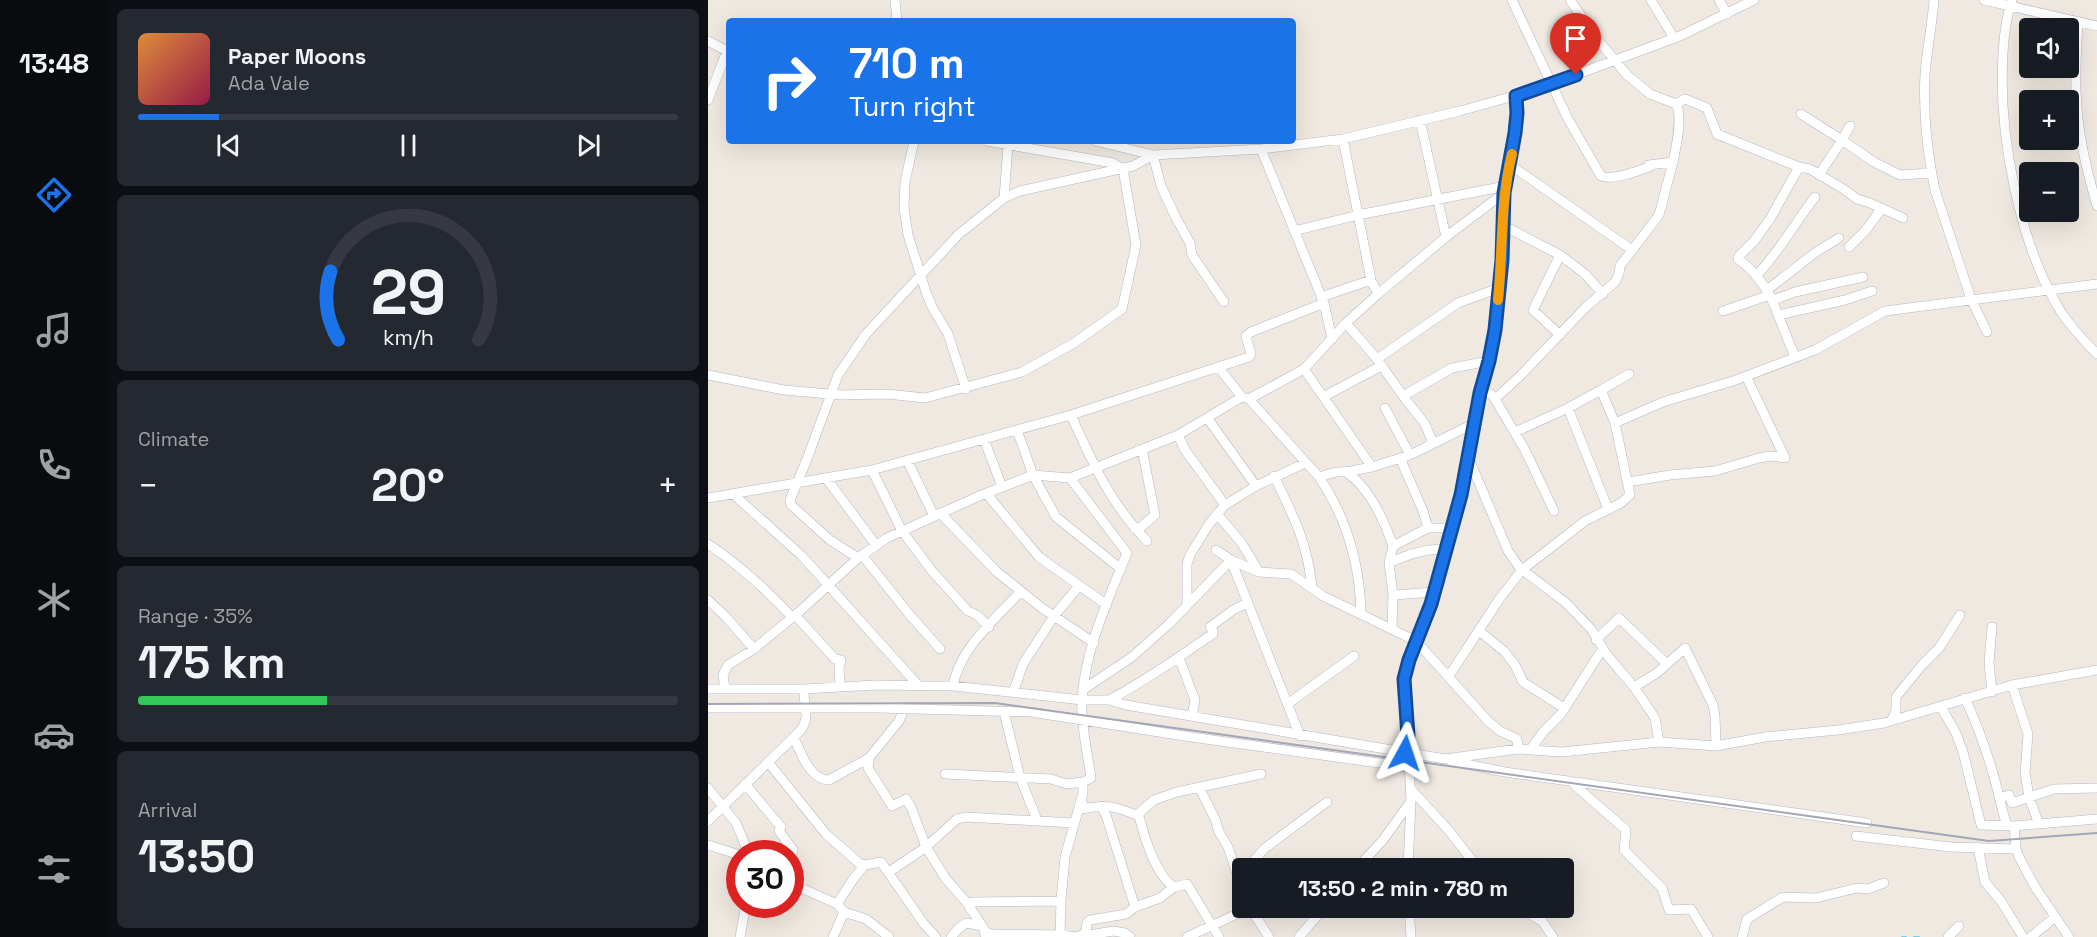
<!DOCTYPE html>
<html lang="en">
<head>
<meta charset="utf-8">
<style>
  :root { --surface:#171b24; --page:#242831; --text:#f1f3f6; --muted:#9ea1a6; --line:#363941; --accent:#1a73e8 }
  body { margin:0; font-family:"Space Grotesk",sans-serif; background:var(--page); color:var(--text); height:100vh; display:flex; flex-direction:column; font-size:22px; white-space:nowrap }
  * { box-sizing:border-box; margin:0 }
  p { font-size:20px; color:var(--muted) }
  .icon { flex:none; width:33px; height:33px; fill:none; stroke:currentColor; stroke-width:2; stroke-linecap:round; stroke-linejoin:round }
  .map { position:relative; flex:1; overflow:hidden }
  .drawer { display:flex; flex-direction:column; gap:9px; padding:9px; background:#0d0f14; width:600px }
  .drawer>* { flex:none }
  .hud { position:absolute; left:18px; top:18px; width:570px; height:126px; border-radius:6px; box-shadow:0 6px 24px #0002; background:#1a73e8; color:#fff; overflow:hidden }
  .fabs { position:absolute; left:1311px; top:18px; display:grid; gap:12px }
  .fabs a { display:grid; place-items:center; width:60px; height:60px; border-radius:6px; background:var(--surface); box-shadow:0 6px 24px #0002; font-size:30px }
  .speed { position:absolute; left:18px; top:840px; display:flex; gap:12px; font-size:30px; font-weight:700; text-align:center }
  .speed>* { display:grid; place-content:center; width:78px; height:78px; border-radius:50%; background:var(--surface); box-shadow:0 6px 24px #0002; line-height:1 }
  .speed .limit { border:9px solid #d22; background:#fff; color:#111 }
  .pin { position:absolute; display:grid; place-items:center; width:51px; height:51px; color:#fff; margin:-62px -26px; border-radius:50% 50% 50% 0; rotate:-45deg; box-shadow:0 0 6px #0007 }
  .pin .icon { rotate:45deg }
  .me { position:absolute; width:66px; margin:-33px; rotate:5deg; stroke-linejoin:round; filter:drop-shadow(0 0 4px #0008) }
  .turn { display:flex; align-items:center; gap:21px; height:126px; padding:0 24px; font-size:27px }
  .turn .icon { width:78px; height:78px; stroke-width:2.5 }
  .turn b { display:block; font-size:42px; line-height:51px }
  .big { font-size:45px; font-weight:700; line-height:1.1 }
  .drawer .card { flex:1; display:flex; flex-direction:column; justify-content:center; gap:9px; min-width:0; padding:0 21px; border-radius:9px; background:var(--page) }
  .drawer .dial { align-items:center; gap:0 }
  .dial svg { height:156px; overflow:visible; fill:none; stroke:var(--line); stroke-width:7; stroke-linecap:round; text-anchor:middle }
  .dial text { fill:var(--text); stroke:none }
  .song { display:flex; align-items:center; gap:18px }
  .cover { width:72px; height:72px; border-radius:9px; background:linear-gradient(135deg,hsl(30 70% 55%),hsl(340 70% 35%)) }
  .played { height:6px; border-radius:3px; background:linear-gradient(90deg,var(--accent) 15%,var(--line) 15%) }
  .keys { display:flex; justify-content:space-around; direction:ltr }
  .heat { display:flex; justify-content:space-between; align-items:center; font-size:33px; direction:ltr }
  .charge { height:9px; border-radius:4px; background:linear-gradient(90deg,#34c759 35%,var(--line) 0) }
  .trip { position:absolute; left:524px; top:858px; width:342px; height:60px; border-radius:6px; background:var(--surface); box-shadow:0 6px 24px #0002; font-weight:700; line-height:60px; text-align:center }
  main { display:flex; flex:1; min-height:0 }
  .menu { display:flex; flex-direction:column; width:108px; justify-content:space-around; align-items:center; background:#090b0e; color:var(--muted) }
  .menu .icon { width:42px; height:42px }
  .menu .selected { color:var(--accent) }
  .menu b { font-size:27px; color:var(--text) }
  .map>svg:first-child { display:block }
  .lines { fill:none; stroke-linecap:round; stroke-linejoin:round }
  .stream { stroke:#75cff0; stroke-width:2 }
  .minor-casing { stroke:#b4b7c1; stroke-width:10 }
  .minor { stroke:#fff; stroke-width:9 }
  .rail { stroke:#a3a6b8; stroke-width:2 }
  .route-casing { stroke:#114b97; stroke-width:15 }
  .route { stroke:#1a73e8; stroke-width:10 }
  .slow { stroke:#f59e0b; stroke-width:10 }
</style>
</head>
<body>
<main>
<nav class="menu">
<b>13:48</b>
<svg class="icon selected" aria-label="directions" viewBox="0 0 24 24"><path d="M12 3l9 9-9 9-9-9zM9 14v-3h6M13 9l2 2-2 2"/></svg>
<svg class="icon" aria-label="music" viewBox="0 0 24 24"><path d="M9 18V5l10-2v13"/><circle cx="6" cy="18" r="3"/><circle cx="16" cy="16" r="3"/></svg>
<svg class="icon" aria-label="phone" viewBox="0 0 24 24"><path d="M5 4h4l2 5-3 2q2 4 5 5l2-3 5 2v4C11 20 4 13 5 4z"/></svg>
<svg class="icon" aria-label="climate" viewBox="0 0 24 24"><path d="M12 3v18M4 7l16 10M4 17L20 7"/></svg>
<svg class="icon" aria-label="car" viewBox="0 0 24 24"><path d="M5 17H2v-5l4-1 3-4h7l3 4 3 1v5h-3M9 17h6M6 11h13"/><circle cx="7" cy="17" r="2"/><circle cx="17" cy="17" r="2"/></svg>
<svg class="icon" aria-label="filters" viewBox="0 0 24 24"><path d="M4 7h16M4 17h16"/><circle cx="9" cy="7" r="2"/><circle cx="15" cy="17" r="2"/></svg>
</nav>
<section class="drawer">
<div class="card">
<div class="song"><i class="cover"></i><div><b>Paper Moons</b><p>Ada Vale</p></div></div>
<div class="played"></div>
<div class="keys"><svg class="icon" aria-label="previous" viewBox="0 0 24 24"><path d="M18 5L8 12l10 7zM5 5v14"/></svg><svg class="icon" aria-label="pause" viewBox="0 0 24 24"><path d="M8 5v14M16 5v14"/></svg><svg class="icon" aria-label="next" viewBox="0 0 24 24"><path d="M6 5l10 7-10 7zM19 5v14"/></svg></div>
</div>
<div class="card dial"><svg viewBox="0 0 100 80">
<path d="M14 69A42 42 0 1 1 86 69"/>
<path d="M14 69A42 42 0 0 1 10 34" stroke="#1a73e8"/>
<text x="50" y="56" font-size="32" font-weight="700">29</text>
<text x="50" y="72" font-size="11">km/h</text>
</svg></div>
<div class="card"><p>Climate</p>
<div class="heat"><a>−</a><b class="big">20°</b><a>+</a></div>
</div>
<div class="card"><p>Range · 35%</p><b class="big">175 km</b><div class="charge"></div></div>
<div class="card"><p>Arrival</p><b class="big">13:50</b></div>
</section>
<div class="map">
<svg width="1389" height="937" viewBox="0 0 1389 937">
  <rect width="100%" height="100%" fill="#efe9e1"/>
  <g class="lines">
    <!-- stream -->
    <path class="stream" d="M1194 937H1198
      M1206 937H1211"/>
    <!-- minor casing -->
    <g class="minor-casing">
      <path id="minor" d="M187 0 189 21
        M862 0 889 39 919 75 942 94 968 104C975 117 968 147 965 162
        M943 0 966 38
        M1011 0 1019 14
        M1226 0C1224 25 1219 50 1217 74 1215 113 1219 152 1227 190L1263 299 1279 332
        M1276 0 1389 26
        M1304 0C1298 17 1296 36 1295 54 1290 133 1311 244 1353 312 1363 327 1376 341 1389 354
        M1370 21C1369 44 1367 68 1368 91 1369 131 1378 168 1389 206
        M0 41 21 52
        M0 100 19 51
        M968 104 977 99 999 108 1009 134 1091 167
        M1093 114 1134 140 1142 126
        M712 120 738 237
        M635 139 663 280 670 294
        M206 141 197 182 196 208 200 235 218 292 224 307 240 334 258 389
        M388 141 445 155 553 149 635 139 752 111 824 91 972 36 1046 0
        M801 164 924 250
        M1111 175 1134 140 1166 162 1192 175 1223 173
        M296 198 300 145
        M794 225 852 255 825 310 852 335
        M586 231 650 215 798 186
        M1141 247 1158 230 1174 208
        M852 255 877 274 895 294
        M1048 276C1071 252 1087 223 1107 197
        M1059 290 1108 252 1131 238
        M613 297 663 280
        M1065 300 1087 292 1155 277
        M616 303 624 339
        M1015 311 1062 295
        M1070 315C1062 292 1050 273 1030 259L1031 256 1046 241 1062 219 1091 167 1102 169 1137 190 1149 199 1162 203 1195 218
        M638 323 669 359 695 396 744 368 781 361
        M1087 357 1070 315 1137 300 1164 291
        M669 359 750 303 791 288
        M511 368 534 397
        M596 369 664 467
        M0 375 76 390 133 395 179 394 217 398 314 372 366 343 414 309 428 245 415 169 405 163 279 141
        M1038 376 1077 458
        M893 390 921 374
        M772 393 783 394 787 399 818 452 846 511
        M617 396 673 366
        M695 396 717 424 725 443
        M541 399 611 477
        M787 399 812 376 878 307 907 282 911 274 912 266 951 215 965 162 941 165V167C930 171 903 181 893 176L860 119 804 0
        M677 408 702 455
        M860 408 900 509
        M363 415C383 460 403 505 439 541
        M500 419 548 486
        M907 423 955 402 1028 380 1107 350 1177 311 1389 284
        M309 430 325 475 348 517 413 569
        M470 435 477 450 517 505
        M276 439 294 487
        M692 458 715 511 720 528
        M761 459 800 551 812 568 858 603 883 629 899 655 926 687 947 718 951 742
        M199 460 226 516
        M164 470 194 531 224 571 260 611 269 615 281 627
        M637 471 638 472H628L611 477C638 517 652 565 653 614
        M566 476C586 517 599 542 604 587
        M118 478 168 545
        M920 482 962 475 1007 471 1051 458 1063 456 1077 458
        M278 493 331 557 399 605
        M25 494 94 556 210 685
        M0 498 164 470 363 415 541 357 543 354 538 336 543 332 616 303 553 149
        M232 513 289 572 334 608 386 643
        M509 514 533 542 551 572
        M742 528H720L685 546C676 520 661 487 638 472L664 467 702 455 767 423
        M427 529 433 527 447 515 434 449
        M0 544C33 566 57 588 84 617
        M508 550 523 560 592 736
        M154 555 201 614 232 649
        M150 558 122 540 83 505 82 500 99 459 130 375 158 334 251 234 296 198 312 191 425 166 445 155 453 186 468 218 482 243 484 255 516 302
        M681 563C701 554 717 549 738 549
        M685 595 727 592
        M0 600 18 617 46 649
        M479 604V564L482 555 501 524 517 505 548 486 597 463
        M87 615 127 659 133 660 131 668 132 687
        M684 628 685 595 681 563 685 546
        M771 631 796 651 807 665 815 682 856 708
        M888 640 911 618 959 664
        M471 658 487 700 484 716
        M741 676 792 598 814 570 877 521 913 503 922 495 907 423 893 390 860 408 807 432
        M1304 685 1320 734 1317 773 1321 797 1331 824
        M245 686C252 647 287 620 313 591
        M926 687 949 673 977 648 1005 705 1007 716 1008 746
        M0 689H96C95 705 103 716 93 730L0 821
        M17 689 15 675 20 665 46 649 92 611 150 558 179 538 271 496 325 475 362 478 470 435 534 397 541 399 596 369 638 323 670 294 738 237 796 193
        M96 689 168 685 245 686 374 700H401L418 705 737 759 810 749 854 752 951 742 1008 746 1057 737 1130 730 1176 723 1304 685 1389 670
        M376 689 424 657 461 624 523 560 551 572 583 574 615 596 708 641 780 721 792 731 809 739 810 749
        M1284 692 1281 663 1284 627
        M305 693 315 664 346 616 371 586
        M1257 698C1268 722 1277 746 1284 770 1290 789 1293 808 1299 826
        M401 700C438 681 470 657 505 634V631L502 627 525 610 539 603
        M581 703 646 656
        M1233 707 1248 733 1255 752 1273 825 1306 826 1389 819
        M0 708H170L323 712 483 737 700 767
        M296 712 312 777 329 820
        M1183 721 1188 711V697L1214 665 1231 648 1252 615
        M86 738C93 753 102 780 121 780L161 758 191 721 196 709
        M822 750 836 731 853 714 895 648
        M161 758 160 768 184 806 198 799 203 807 218 847 238 879 259 903 274 926 278 937
        M743 761 797 772 1159 823
        M60 762 118 834 151 863 157 865 173 862 216 924 228 937
        M237 774 343 779 359 784 375 782
        M862 781 918 830 916 850 954 888 961 910 983 909 1000 937
        M37 784 73 827 71 831 85 850
        M491 787 507 819 511 832 520 847 533 886
        M0 788 28 823 41 854
        M702 788 742 832 770 868
        M1291 798 1301 795 1304 803 1346 789 1389 788
        M375 804 373 809C400 804 406 806 431 816 436 836 448 876 466 887L479 884 511 937
        M393 806 398 815 427 907
        M431 816V813L446 800 469 792 553 774
        M1306 826 1308 849 1311 857 1327 887 1361 937
        M1148 836 1243 847 1308 849
        M0 845 32 855
        M1270 847 1277 882 1293 901 1315 937
        M539 868 557 848 619 802
        M649 868 675 840 703 801
        M700 868 703 801 701 760 697 753 700 736 696 679 701 660 714 631 727 592 753 495 772 393 781 361 787 330 794 259 796 193 807 133 808 96
        M181 872 218 847 249 819 259 817 365 823
        M82 883 129 904 136 912 158 919 181 937
        M129 904 146 878 157 865
        M701 908 703 937
        M811 908 834 921 845 937
        M262 909 264 902 353 901
        M372 936 378 932 379 923 382 920 418 914 427 907 452 898 466 887
        M32 937 38 904
        M125 937 136 912
        M243 937 251 928 258 923 274 926 278 932 283 934 352 935 370 937 405 931 417 933 422 937
        M352 937 353 901 357 857 375 793V782L383 778C380 756 372 720 374 700 377 649 400 600 419 553L362 478
        M479 937 542 908 561 937
        M591 937 616 908
        M1034 937 1039 919 1075 897 1108 898 1149 888 1160 889 1176 883
        M1240 937 1251 926
        M1323 937 1347 917"/>
    </g>
    <!-- minor -->
    <use href="#minor" class="minor"/>
    <!-- rail -->
    <path class="rail" d="M0 704 287 703 1281 841 1389 833"/>
  </g>
  <g class="lines">
    <!-- route casing -->
    <g class="route-casing">
      <path id="route" d="M697 753 700 736 696 679 701 660 723 604 753 495 772 393 781 361 787 330 794 260 796 193 807 133 809 113 808 96 868 75"/>
    </g>
    <!-- route -->
    <use href="#route" class="route"/>
    <!-- slow -->
    <path class="slow" d="M790 300C795 251 792 202 804 154"/>
  </g>
</svg>
<div class="fabs">
<a><svg class="icon" aria-label="sound" viewBox="0 0 24 24"><path d="M4 9h4l5-4v14l-5-4H4zM17 9q2 3 0 6"/></svg></a>
<a>+</a>
<a>−</a>
</div>
<div class="speed"><div class="limit">30</div></div>
<div class="pin" style="left:868px;top:75px;background:#d93025"><svg class="icon" aria-label="arrive" viewBox="0 0 24 24"><path d="M6 21V4h12l-3 4 3 4H6"/></svg></div>
<svg class="me" style="left:697px;top:753px" viewBox="-20 -20 40 40"><path d="M0-17L14 15 0 8-14 15z" fill="#1a73e8" stroke="#fff" stroke-width="4"/></svg>
<div class="trip">13:50 · 2 min · 780 m</div>
<div class="hud">
<div class="turn"><svg class="icon" aria-label="right" viewBox="0 0 24 24"><path d="M7 20v-9h11M14 6l5 5-5 5"/></svg><div><b>710 m</b>Turn right</div></div>
</div>
</div>
</main>
</body>
</html>
